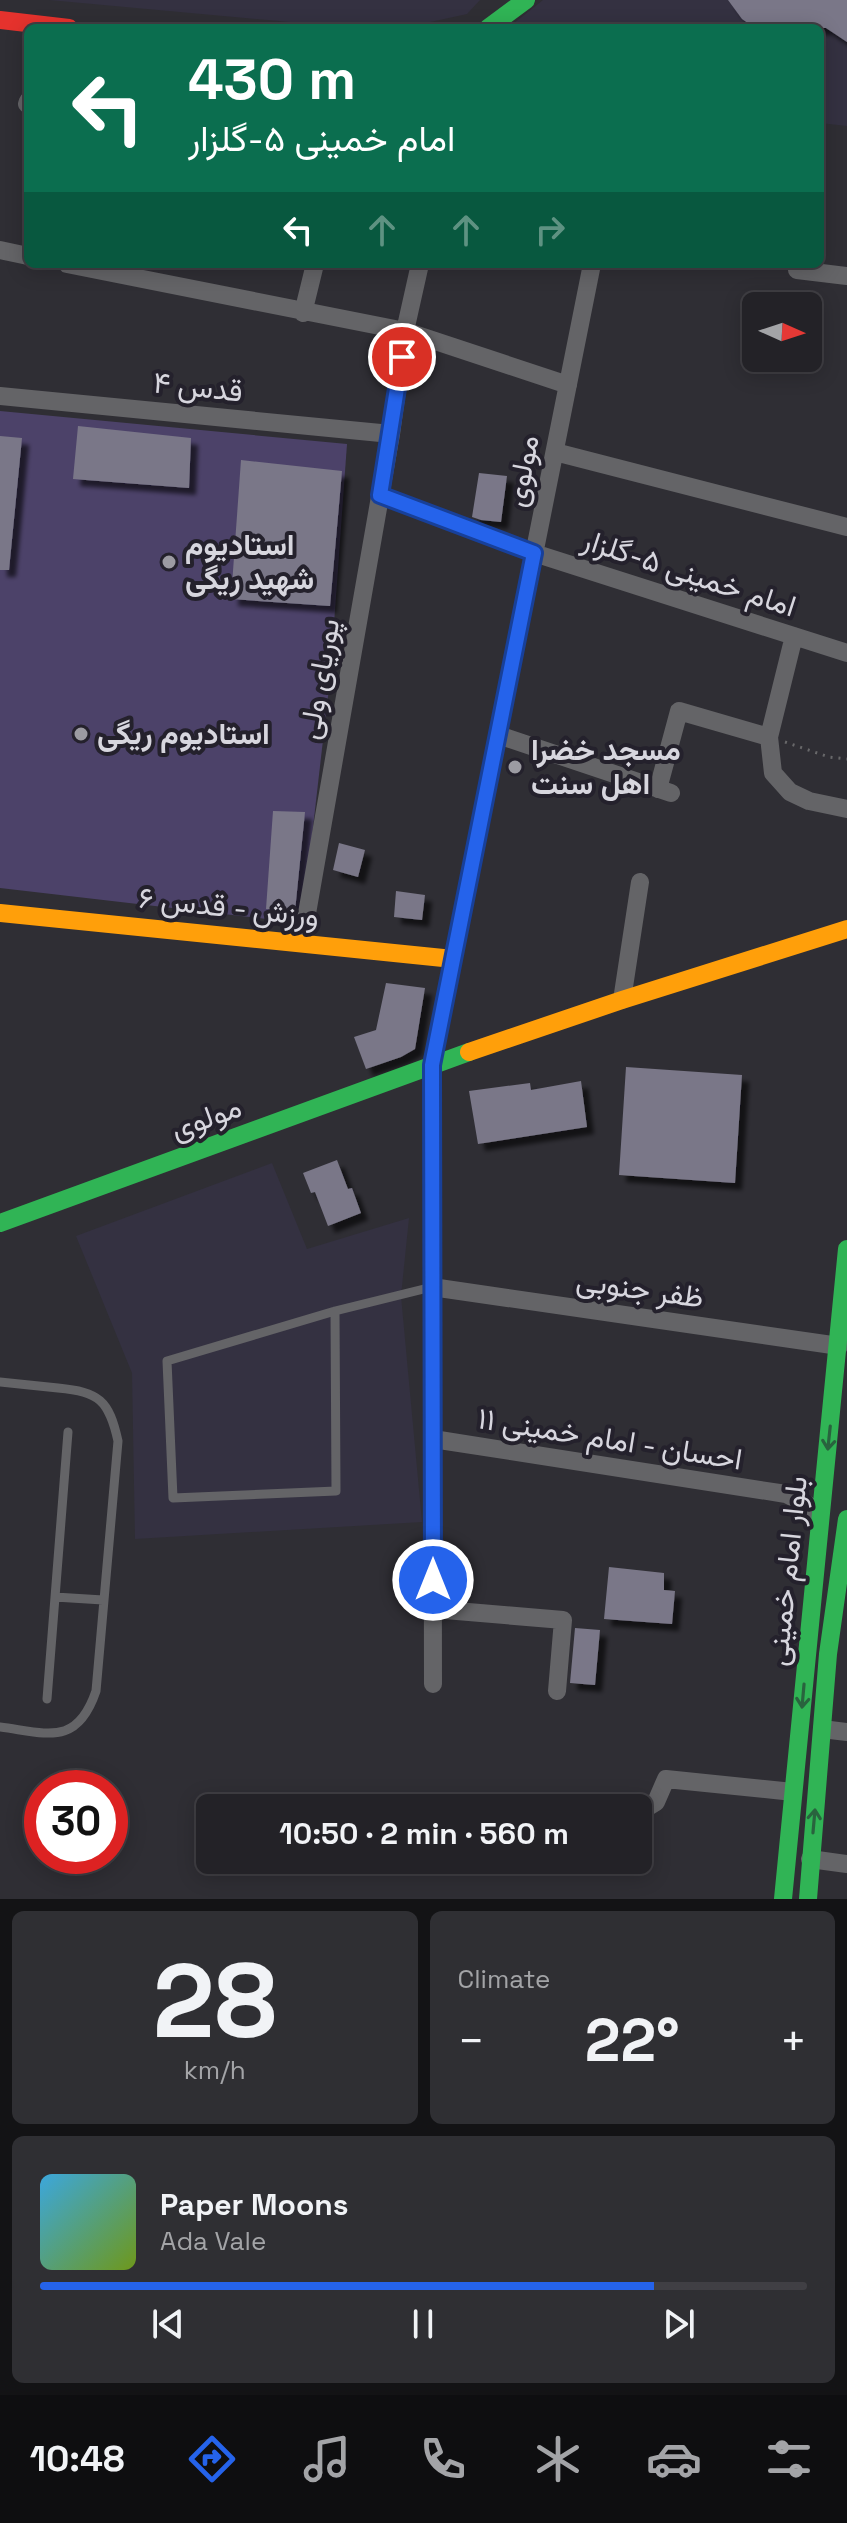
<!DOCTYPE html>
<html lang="en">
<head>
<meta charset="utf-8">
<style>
  :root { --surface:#232227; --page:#2f2f33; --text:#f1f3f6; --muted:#a3a4a7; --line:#403f44; --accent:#2563eb }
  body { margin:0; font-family:"Space Grotesk",Vazirmatn,sans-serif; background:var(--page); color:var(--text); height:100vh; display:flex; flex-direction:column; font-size:30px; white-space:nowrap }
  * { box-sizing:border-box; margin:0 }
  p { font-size:26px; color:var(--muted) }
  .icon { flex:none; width:44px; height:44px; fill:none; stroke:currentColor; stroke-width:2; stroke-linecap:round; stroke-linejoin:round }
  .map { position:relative; height:1899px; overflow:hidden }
  .details { display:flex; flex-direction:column; gap:12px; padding:12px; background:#131315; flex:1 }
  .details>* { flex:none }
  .hud { position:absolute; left:24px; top:24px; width:800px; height:244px; border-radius:12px; box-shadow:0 4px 20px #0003,0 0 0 2px var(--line); background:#0b6e4f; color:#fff; overflow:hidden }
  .needle { width:52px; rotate:93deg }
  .fabs { position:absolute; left:742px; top:292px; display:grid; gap:16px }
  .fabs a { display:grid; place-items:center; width:80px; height:80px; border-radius:12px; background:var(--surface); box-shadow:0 4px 20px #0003,0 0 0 2px var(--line); font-size:40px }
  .speed { position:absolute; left:24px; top:1770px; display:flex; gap:16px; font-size:40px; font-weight:700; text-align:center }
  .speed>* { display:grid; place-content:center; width:104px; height:104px; border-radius:50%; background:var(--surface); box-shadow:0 4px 20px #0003,0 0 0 2px var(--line); line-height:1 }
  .speed .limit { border:12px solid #d22; background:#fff; color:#111 }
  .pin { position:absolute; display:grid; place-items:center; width:68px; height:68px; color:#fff; margin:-34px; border:4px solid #fff; border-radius:50%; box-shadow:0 2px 8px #0007 }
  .me { position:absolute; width:88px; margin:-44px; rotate:0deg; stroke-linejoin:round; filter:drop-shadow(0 0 6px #0008) }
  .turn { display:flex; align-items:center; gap:28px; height:168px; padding:0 32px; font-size:36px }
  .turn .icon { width:104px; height:104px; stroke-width:2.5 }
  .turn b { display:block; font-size:56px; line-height:68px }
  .lanes { display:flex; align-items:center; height:76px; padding:0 32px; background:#0003; justify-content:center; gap:40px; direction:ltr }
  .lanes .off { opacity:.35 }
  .big { font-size:60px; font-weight:600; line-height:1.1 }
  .details .widget { flex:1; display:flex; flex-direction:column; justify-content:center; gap:12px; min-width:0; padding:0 28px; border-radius:12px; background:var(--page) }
  .details .dial { align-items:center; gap:0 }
  .dial b { font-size:104px; line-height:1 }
  .song { display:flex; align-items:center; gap:24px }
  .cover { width:96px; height:96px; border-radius:12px; background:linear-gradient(135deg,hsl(200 70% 55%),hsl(80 70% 35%)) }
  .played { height:8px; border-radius:4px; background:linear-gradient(90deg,var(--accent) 80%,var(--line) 80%) }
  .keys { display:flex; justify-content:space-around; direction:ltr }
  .heat { display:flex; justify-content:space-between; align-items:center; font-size:44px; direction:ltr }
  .details .tiles { flex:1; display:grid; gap:12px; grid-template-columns:1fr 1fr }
  .widget:last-child { grid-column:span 2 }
  .trip { position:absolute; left:196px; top:1794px; width:456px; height:80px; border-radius:12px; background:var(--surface); box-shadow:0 4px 20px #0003,0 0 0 2px var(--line); font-weight:600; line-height:80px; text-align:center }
  .menu { display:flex; height:128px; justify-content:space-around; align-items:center; background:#0e0e10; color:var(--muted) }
  .menu .icon { width:56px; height:56px }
  .menu .selected { color:var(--accent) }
  .menu b { font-size:36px; color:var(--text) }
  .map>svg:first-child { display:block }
  .built { fill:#343141 }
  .green { fill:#4c4269 }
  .building { fill:#7a7788; filter:url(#shadow) }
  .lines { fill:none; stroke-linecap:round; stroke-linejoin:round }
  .path { stroke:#68686a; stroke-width:3; stroke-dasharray:2 6; stroke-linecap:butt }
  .lane { stroke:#646467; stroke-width:9 }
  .street { stroke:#646467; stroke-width:18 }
  .fast { stroke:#30b455; stroke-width:18 }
  .slow { stroke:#ff9f0a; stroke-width:18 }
  .jam { stroke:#e5322d; stroke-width:18 }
  .oneway { stroke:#29633e }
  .route-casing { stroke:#184099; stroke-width:20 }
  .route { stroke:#2563eb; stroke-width:14 }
  .poi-dot { fill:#9c9ba2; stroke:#24212c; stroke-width:3 }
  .labels { text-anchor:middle; stroke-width:8; stroke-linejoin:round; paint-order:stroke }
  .street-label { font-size:30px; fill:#d7d6de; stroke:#24212c }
  .poi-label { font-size:30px; font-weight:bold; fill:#d7d6de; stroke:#24212c; text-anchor:start }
</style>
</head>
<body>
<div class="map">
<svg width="847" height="1899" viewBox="0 0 847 1899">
  <defs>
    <filter id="shadow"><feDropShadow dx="7" dy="7" stdDeviation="2" flood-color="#0009"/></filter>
  </defs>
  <rect width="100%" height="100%" fill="#2f2e34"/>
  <!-- built -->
  <path class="built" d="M49 0H480L467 14 403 28H355Z
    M543 0H847V126L820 123V28H508Z
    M272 1163 307 1249 409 1218 401 1296 422 1522 135 1539 132 1373 76 1236Z"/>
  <!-- green -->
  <path class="green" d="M0 411 347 444 330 679 302 923 0 888Z"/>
  <!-- building -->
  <path class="building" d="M728 0H847V42L826 28H755L742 19Z
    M78 426 191 438 189 488 73 479Z
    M0 436 22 438 9 570H0Z
    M241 460 342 471 330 606 231 599Z
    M479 473 507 476 501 522 481 520 472 517Z
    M273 811 305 812 295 911 266 909Z
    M339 843 365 850 358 877 333 870Z
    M396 891 425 895 422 920 394 917Z
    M386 983 425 988 415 1049 401 1057 366 1069 354 1037 376 1030Z
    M626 1067 742 1075 735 1183 619 1175Z
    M581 1081 587 1127 478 1144 469 1091 530 1083 531 1090Z
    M337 1160 348 1189 352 1188 361 1213 328 1226 315 1192 311 1193 303 1173Z
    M609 1567 664 1573V1590L675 1591 672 1624 604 1619Z
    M575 1628 600 1630 595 1685 570 1683Z"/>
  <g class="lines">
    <!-- path -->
    <path class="path" d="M785 742 829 757 847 759"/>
    <!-- lane -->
    <path class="lane" d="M335 1311 336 1491 173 1498 167 1361 335 1311 432 1287
      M0 1382C19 1384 39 1386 58 1388 99 1392 109 1400 118 1441L96 1691C77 1747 47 1733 0 1727
      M55 1597 103 1600
      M47 1699 68 1432"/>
    <!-- street -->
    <path class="street" d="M27 104 28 101
      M0 250 28 256
      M67 264 405 331 568 385
      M797 270 847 276
      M303 313 315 264
      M0 396 391 434
      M555 452 847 527
      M380 495 534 553 847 653
      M794 636 769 737 773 773 790 792 809 801 847 809
      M498 735 671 793
      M658 789 679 711 769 737
      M302 942 391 434 405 331 420 264
      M622 1000 640 882
      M432 1287 839 1346
      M433 1439 786 1494 808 1505 820 1516
      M433 1609 563 1620 557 1691
      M433 1684 432 1065 592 264
      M822 1729 847 1732
      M638 1809 643 1810 656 1802 666 1779 793 1792
      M810 1859 847 1864"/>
    <!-- fast -->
    <path class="fast" d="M488 28 526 0
      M0 1223 469 1052
      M783 1899 847 1249
      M808 1899 828 1654 847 1519"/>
    <!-- slow -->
    <path class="slow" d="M0 913 453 959
      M469 1052 622 1000 847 929"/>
    <!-- jam -->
    <path class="jam" d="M0 20 69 28"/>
  </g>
  <!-- one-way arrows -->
  <defs><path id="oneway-shaft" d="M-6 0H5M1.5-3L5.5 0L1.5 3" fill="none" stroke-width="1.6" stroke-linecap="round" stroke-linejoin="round" transform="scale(2)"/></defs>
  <g class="oneway">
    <use href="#oneway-shaft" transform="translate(829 1438) rotate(96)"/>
    <use href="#oneway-shaft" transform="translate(803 1696) rotate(95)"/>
    <use href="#oneway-shaft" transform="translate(814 1821) rotate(-85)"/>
  </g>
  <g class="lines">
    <!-- route casing -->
    <g class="route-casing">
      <path id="route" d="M402 357 380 495 534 553 432 1065 433 1580"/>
    </g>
    <!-- route -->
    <use href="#route" class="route"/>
  </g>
  <!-- markers -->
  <g class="poi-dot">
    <circle cx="169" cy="562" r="8"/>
    <circle cx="81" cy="734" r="8"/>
    <circle cx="515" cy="767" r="8"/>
  </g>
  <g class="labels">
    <!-- street labels -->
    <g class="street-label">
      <text transform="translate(198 387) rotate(6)" y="10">قدس ۴</text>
      <text transform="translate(522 471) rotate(-79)" y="10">مولوی</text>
      <text transform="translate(689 573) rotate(18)" y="10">امام خمینی ۵-گلزار</text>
      <text transform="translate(319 679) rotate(-80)" y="10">پوریای ولی</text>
      <text transform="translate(229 907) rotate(6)" y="10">ورزش - قدس ۶</text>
      <text transform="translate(206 1118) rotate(-20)" y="10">مولوی</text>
      <text transform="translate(640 1289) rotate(8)" y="10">ظفر جنوبی</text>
      <text transform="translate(610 1439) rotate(9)" y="10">احسان - امام خمینی ۱۱</text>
      <text transform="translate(787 1571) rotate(-84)" y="10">بلوار امام خمینی</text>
    </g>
    <!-- poi labels -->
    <g class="poi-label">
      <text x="185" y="555">استادیوم<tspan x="185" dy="34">شهید ریگی</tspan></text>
      <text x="97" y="744">استادیوم ریگی</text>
      <text x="531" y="760">مسجد خضرا<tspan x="531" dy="34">اهل سنت</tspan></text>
    </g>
  </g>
</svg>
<div class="fabs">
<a><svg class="needle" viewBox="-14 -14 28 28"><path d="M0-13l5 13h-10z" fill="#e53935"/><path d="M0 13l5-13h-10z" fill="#a3a4a7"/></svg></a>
</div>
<div class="speed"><div class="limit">30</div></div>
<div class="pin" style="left:402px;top:357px;background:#d93025"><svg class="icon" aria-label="arrive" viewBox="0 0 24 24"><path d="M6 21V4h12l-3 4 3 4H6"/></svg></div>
<svg class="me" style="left:433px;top:1580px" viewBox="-20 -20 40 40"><circle r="17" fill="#2563eb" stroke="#fff" stroke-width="3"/><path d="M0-11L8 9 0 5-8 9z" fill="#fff"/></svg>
<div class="trip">10:50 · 2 min · 560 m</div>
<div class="hud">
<div class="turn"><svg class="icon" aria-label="left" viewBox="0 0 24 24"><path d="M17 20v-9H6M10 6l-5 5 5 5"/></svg><div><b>430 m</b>امام خمینی ۵-گلزار</div></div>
<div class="lanes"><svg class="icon" aria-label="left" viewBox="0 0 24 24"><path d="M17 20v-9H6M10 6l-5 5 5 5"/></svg><svg class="icon off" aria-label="ahead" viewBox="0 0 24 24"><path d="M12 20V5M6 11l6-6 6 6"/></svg><svg class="icon off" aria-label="ahead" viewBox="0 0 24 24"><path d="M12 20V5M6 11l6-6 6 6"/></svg><svg class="icon off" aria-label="right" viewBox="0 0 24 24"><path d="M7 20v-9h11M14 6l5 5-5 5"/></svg></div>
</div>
</div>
<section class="details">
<div class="tiles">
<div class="widget dial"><b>28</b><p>km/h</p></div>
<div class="widget"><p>Climate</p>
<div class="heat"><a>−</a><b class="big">22°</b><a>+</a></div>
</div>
<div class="widget">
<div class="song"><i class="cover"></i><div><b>Paper Moons</b><p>Ada Vale</p></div></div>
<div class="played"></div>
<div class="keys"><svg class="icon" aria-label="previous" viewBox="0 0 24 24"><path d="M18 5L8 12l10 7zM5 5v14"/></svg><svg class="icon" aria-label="pause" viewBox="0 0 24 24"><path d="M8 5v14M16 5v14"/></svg><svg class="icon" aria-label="next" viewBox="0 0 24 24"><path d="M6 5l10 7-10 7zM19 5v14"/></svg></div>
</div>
</div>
</section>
<nav class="menu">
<b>10:48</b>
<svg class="icon selected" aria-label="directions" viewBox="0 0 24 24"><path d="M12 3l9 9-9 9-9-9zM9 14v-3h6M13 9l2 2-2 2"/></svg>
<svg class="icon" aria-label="music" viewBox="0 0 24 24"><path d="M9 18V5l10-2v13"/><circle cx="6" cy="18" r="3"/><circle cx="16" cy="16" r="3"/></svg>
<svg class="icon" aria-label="phone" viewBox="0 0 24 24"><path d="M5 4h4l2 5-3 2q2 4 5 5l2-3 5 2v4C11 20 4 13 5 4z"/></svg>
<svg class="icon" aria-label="climate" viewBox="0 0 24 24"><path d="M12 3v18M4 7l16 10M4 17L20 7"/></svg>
<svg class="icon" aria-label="car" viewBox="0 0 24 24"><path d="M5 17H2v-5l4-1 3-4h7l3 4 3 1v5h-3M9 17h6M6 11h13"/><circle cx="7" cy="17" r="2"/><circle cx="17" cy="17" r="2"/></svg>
<svg class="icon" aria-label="filters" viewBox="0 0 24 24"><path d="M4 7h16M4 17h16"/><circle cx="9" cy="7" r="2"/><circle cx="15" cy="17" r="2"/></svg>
</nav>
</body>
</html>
